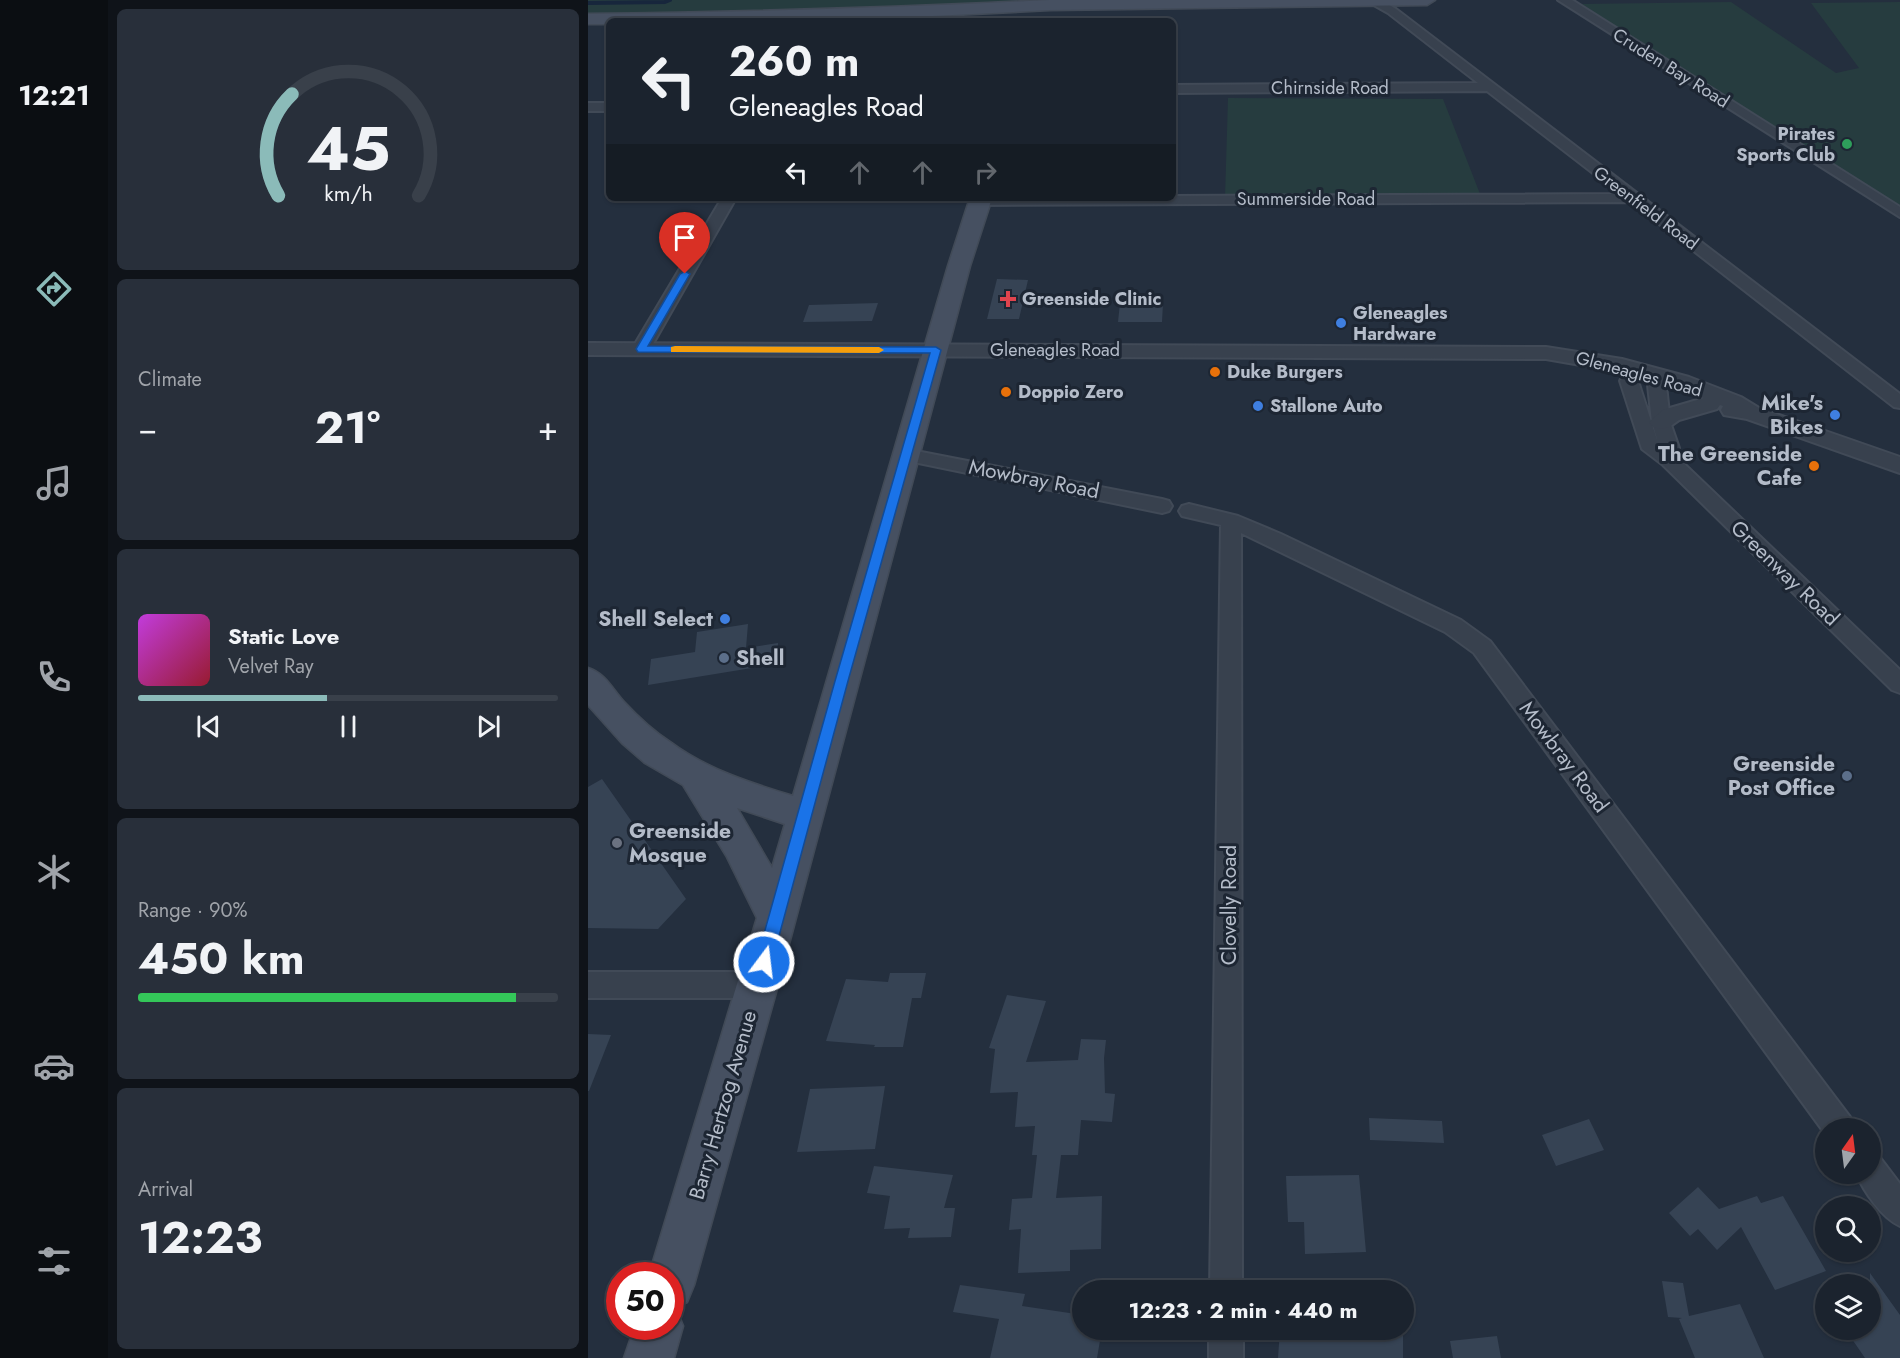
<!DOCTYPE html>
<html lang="en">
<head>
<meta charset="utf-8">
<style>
  :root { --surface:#1b232e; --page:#282f3a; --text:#f1f3f6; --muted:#a0a4aa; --line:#39404a; --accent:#8bbbb9 }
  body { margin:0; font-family:Jost,sans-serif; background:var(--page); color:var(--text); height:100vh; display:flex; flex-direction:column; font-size:22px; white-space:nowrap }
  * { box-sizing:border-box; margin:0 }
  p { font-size:20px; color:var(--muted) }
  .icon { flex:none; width:33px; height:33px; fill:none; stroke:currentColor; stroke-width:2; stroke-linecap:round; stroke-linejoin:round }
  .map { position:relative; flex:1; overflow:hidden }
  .details { display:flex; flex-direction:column; gap:9px; padding:9px; background:#0f1319; width:480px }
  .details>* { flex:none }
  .hud { position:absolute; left:18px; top:18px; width:570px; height:183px; border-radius:9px; box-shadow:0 2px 4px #0004,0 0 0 2px var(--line); background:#1b232e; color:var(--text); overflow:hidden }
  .needle { width:39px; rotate:14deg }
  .tools { position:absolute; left:1227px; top:1118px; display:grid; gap:12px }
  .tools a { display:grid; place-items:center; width:66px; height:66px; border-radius:50%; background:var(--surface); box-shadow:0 2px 4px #0004,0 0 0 2px var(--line); font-size:30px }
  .speed { position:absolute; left:18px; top:1262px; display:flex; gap:12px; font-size:30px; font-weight:700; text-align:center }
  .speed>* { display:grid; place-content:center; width:78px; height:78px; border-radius:50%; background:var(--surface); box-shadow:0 2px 4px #0004,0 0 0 2px var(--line); line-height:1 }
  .speed .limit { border:9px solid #d22; background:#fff; color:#111 }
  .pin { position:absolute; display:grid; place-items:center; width:51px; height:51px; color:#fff; margin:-62px -26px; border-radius:50% 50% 50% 0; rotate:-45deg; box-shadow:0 0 6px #0007 }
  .pin .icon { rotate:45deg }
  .me { position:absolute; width:66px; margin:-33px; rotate:15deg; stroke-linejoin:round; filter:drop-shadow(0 0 4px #0008) }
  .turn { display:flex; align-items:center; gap:21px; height:126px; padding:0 24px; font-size:27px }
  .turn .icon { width:78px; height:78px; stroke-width:2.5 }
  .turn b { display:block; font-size:42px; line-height:51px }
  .lanes { display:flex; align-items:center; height:57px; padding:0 24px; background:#0003; justify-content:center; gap:30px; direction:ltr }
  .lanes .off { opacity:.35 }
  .big { font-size:45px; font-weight:700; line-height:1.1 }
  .details .card { flex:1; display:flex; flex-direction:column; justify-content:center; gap:9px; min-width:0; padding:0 21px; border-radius:9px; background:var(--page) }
  .details .dial { align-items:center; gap:0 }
  .dial svg { height:156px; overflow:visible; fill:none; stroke:var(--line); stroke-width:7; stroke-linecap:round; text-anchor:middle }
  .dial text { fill:var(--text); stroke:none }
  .song { display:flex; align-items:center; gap:18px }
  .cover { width:72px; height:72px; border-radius:9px; background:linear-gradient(135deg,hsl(290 70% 55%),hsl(350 70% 35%)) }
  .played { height:6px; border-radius:3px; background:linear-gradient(90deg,var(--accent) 45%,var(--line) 45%) }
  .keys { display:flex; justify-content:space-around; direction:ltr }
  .heat { display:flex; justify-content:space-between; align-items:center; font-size:33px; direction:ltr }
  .charge { height:9px; border-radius:4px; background:linear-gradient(90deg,#34c759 90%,var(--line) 0) }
  .trip { position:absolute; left:484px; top:1280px; width:342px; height:60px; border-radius:30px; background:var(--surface); box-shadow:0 2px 4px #0004,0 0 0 2px var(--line); font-weight:700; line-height:60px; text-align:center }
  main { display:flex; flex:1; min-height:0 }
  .dock { display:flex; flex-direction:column; width:108px; justify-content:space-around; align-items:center; background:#0b0e12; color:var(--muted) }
  .dock .icon { width:42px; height:42px }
  .dock .current { color:var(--accent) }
  .dock b { font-size:27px; color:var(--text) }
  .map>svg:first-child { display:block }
  .green { fill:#263c3f }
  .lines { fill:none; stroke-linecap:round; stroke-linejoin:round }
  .stream { stroke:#17263c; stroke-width:4 }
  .building { fill:#364354 }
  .minor-casing { stroke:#414a57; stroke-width:4 }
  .tertiary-casing { stroke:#414a57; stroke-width:4 }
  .secondary-casing { stroke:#414a57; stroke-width:3 }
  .minor { fill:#38414e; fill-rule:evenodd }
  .tertiary { fill:#38414e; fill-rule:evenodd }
  .secondary { fill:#465061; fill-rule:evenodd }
  .route { fill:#1a73e8; stroke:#114b97; stroke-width:1.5 }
  .slow { fill:#f59e0b }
  .leisure-dot { fill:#2e9e5b; stroke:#1d2633; stroke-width:2 }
  .health-dot { fill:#e0444e; stroke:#1d2633; stroke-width:2 }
  .shop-dot { fill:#3f7fe0; stroke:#1d2633; stroke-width:2 }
  .food-dot { fill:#e8710a; stroke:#1d2633; stroke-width:2 }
  .service-dot { fill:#5c6f8a; stroke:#1d2633; stroke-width:2 }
  .worship-dot { fill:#6b7280; stroke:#1d2633; stroke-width:2 }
  .labels { text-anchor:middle; stroke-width:6; stroke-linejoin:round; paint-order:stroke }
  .far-street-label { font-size:18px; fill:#b4bcc9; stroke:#1d2633 }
  .far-poi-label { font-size:18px; font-weight:bold; fill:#b4bcc9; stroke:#1d2633; text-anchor:start }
  .poi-label { font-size:21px; font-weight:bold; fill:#b4bcc9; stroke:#1d2633; text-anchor:end }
  .street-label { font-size:21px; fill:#b4bcc9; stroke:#1d2633 }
</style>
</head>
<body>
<main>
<nav class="dock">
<b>12:21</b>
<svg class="icon current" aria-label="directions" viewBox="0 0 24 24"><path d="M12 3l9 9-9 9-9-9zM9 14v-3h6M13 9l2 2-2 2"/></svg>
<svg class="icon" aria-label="music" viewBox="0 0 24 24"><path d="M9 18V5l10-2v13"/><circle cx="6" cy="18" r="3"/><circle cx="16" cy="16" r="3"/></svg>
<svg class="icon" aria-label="phone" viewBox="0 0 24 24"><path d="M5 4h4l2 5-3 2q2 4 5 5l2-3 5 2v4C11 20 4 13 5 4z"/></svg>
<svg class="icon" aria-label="climate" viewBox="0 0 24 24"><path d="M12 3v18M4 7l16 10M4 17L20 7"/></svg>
<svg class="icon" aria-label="car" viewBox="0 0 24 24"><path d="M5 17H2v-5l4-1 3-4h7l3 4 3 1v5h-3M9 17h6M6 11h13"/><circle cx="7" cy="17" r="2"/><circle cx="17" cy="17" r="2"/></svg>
<svg class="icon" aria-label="filters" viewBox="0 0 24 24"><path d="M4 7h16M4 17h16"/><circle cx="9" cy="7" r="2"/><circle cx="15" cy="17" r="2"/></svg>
</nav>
<section class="details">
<div class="card dial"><svg viewBox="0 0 100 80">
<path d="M14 69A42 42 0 1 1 86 69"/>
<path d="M14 69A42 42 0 0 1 21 17" stroke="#8bbbb9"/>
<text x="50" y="56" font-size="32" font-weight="700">45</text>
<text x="50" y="72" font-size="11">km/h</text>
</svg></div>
<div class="card"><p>Climate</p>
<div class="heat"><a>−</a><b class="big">21°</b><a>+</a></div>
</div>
<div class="card">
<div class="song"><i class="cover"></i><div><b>Static Love</b><p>Velvet Ray</p></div></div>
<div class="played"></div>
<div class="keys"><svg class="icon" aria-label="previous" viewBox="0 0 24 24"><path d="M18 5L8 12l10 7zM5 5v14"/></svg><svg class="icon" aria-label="pause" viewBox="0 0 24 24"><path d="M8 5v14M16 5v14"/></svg><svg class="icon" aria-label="next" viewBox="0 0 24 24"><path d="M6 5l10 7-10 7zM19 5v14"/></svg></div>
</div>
<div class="card"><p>Range · 90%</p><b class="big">450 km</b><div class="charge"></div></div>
<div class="card"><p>Arrival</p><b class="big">12:23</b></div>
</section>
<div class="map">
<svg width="1312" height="1358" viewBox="0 0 1312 1358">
  <rect width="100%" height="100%" fill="#242f3e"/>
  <!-- green -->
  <path class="green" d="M0 0H451L446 2 254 12 0 14Z
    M1143 2 1248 73 1271 68 1223 3 1312 2V214L994 4Z
    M640 98 855 99 894 199 637 198Z"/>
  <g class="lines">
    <!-- stream -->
    <path class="stream" d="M0 3 77 2 82 0"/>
  </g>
  <!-- building -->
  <path class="building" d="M409 279 440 280 431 319H399Z
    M290 303 284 321 215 322 221 305Z
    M532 303H575L574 322H530Z
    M160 624 158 648 190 643 189 664 60 685 63 659 107 652 109 632Z
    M14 779 98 899 70 929 0 928V787Z
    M302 973H338L333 998H324L315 1047H286L287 1045 238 1041 258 979 300 982Z
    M419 995 458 1001 438 1062 490 1060 493 1039 518 1040 516 1058 517 1093 527 1094 524 1122 493 1120 490 1155H473L468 1198 514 1196 513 1249 482 1250V1271L430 1273 433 1229 421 1230 424 1199 444 1198 449 1155H444L447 1126 427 1127 430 1092 402 1093 407 1049 401 1048Z
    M0 1034 23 1035 1 1091H0Z
    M297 1086 287 1149 209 1152 222 1089Z
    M781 1118 854 1121 856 1143 782 1140Z
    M1001 1119 1016 1150 968 1166 954 1135Z
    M286 1166 365 1175 356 1208H367L363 1237 320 1238 322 1228 296 1229 302 1196 279 1193Z
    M771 1175 778 1252 717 1254 716 1222H700L698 1176Z
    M1110 1187 1131 1209 1169 1196 1173 1203 1195 1196 1238 1271 1187 1290 1153 1227 1129 1250 1110 1229 1102 1236 1081 1213Z
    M1282 1273 1312 1315V1358H1277L1257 1329H1282Z
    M1074 1281 1095 1283 1101 1316 1152 1304 1176 1358H1107L1091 1319 1094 1318 1080 1317Z
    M372 1285 437 1294 434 1306 495 1315V1329H514L509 1358H402L411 1319 365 1312Z
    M692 1329H815V1358H690Z
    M909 1336 913 1358H865L862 1341Z"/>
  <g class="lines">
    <!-- minor casing -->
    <g class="minor-casing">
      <path id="minor" d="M784 0H793L808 9 1312 394V408L1306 407 1043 202 392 205 385 201 387 198H585V196L1032 194 899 91 585 93V85L890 83 800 13 784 4Z
        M970 0H984L1312 207V217Z
        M0 103H21V111H0Z
        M134 198H148L62 349 59 353H47L44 349Z
        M1044 365 1050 366 1053 370 1050 381 1071 446 1064 422 1059 376 1062 372H1074L1077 376 1082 422 1091 448V459L1312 670V693L1304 690 1075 465 1054 449 1032 381 1038 366Z
        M318 449 574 499 581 501 584 506 581 511 574 513 311 459 309 455 311 451Z
        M601 504 650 516 693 534 873 620 902 641 1262 1117 1266 1128H1238V1135L886 653 857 632 653 533 654 1290H622L633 525 594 516 591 511 594 506Z
        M0 972H170L180 976 184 985 180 994 170 998H0Z
        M1282 1155 1293 1159 1312 1184V1226C1294 1218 1276 1192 1268 1173H1282Z
        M621 1329H655V1358H621Z"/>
    </g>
    <!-- tertiary casing -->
    <g class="tertiary-casing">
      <path id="tertiary" d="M0 343 958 347 1034 359 1101 377 1153 397 1171 408 1312 457V473L1159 419 1136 415 1133 410 1135 406 1132 405 1129 409 1091 420 1081 427 1073 429 1065 427 1061 422 1075 410 1116 398 1033 372 958 359 0 355Z"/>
    </g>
    <!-- secondary casing -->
    <g class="secondary-casing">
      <path id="secondary" d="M462 0H847L839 5 462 10 305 18 176 21H21V24H0V14C154 12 308 8 462 0Z
        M382 198H404L382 266 190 985 106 1285 99 1302 85 1308 88 1309 95 1326 86 1358H36L47 1326H82V1275H61L169 918 139 857 95 785 57 763 34 743 0 705V668C18 674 24 689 36 702 50 717 65 731 82 742 118 769 162 783 205 796L360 266ZM149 808 197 824 184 868Z"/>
    </g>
    <!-- minor -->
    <use href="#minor" class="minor"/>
    <!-- tertiary -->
    <use href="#tertiary" class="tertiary"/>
    <!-- secondary -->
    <use href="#secondary" class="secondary"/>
  </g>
  <!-- route -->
  <path class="route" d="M97 271 102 274 60 346 348 347 353 350 260 681 184 962 182 968 176 970 170 968 168 962 247 681 342 353 50 352 48 349 92 274Z"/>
  <!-- slow -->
  <path class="slow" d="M87 346 291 347 296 350 291 353 83 352V347Z"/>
  <!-- markers -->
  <circle class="leisure-dot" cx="1259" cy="144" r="6"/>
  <path class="health-dot" d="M417 290h6v6h6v6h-6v6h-6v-6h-6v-6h6z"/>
  <g class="shop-dot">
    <circle cx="753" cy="323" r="6"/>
    <circle cx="670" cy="406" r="6"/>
    <circle cx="1247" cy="415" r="6"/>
    <circle cx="137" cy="619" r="6"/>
  </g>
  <g class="food-dot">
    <circle cx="627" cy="372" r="6"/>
    <circle cx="418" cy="392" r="6"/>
    <circle cx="1226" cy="466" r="6"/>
  </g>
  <g class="service-dot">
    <circle cx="136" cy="658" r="6"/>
    <circle cx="1259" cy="776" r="6"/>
  </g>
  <circle class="worship-dot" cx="29" cy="843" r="6"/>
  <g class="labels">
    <!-- far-street labels -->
    <g class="far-street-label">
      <text transform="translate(1083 68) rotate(32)" y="6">Cruden Bay Road</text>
      <text x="742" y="94">Chirnside Road</text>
      <text x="718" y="205">Summerside Road</text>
      <text transform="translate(1058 208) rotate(37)" y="6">Greenfield Road</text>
      <text x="467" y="356">Gleneagles Road</text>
      <text transform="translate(1051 374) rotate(15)" y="6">Gleneagles Road</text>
    </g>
    <!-- far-poi labels -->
    <g class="far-poi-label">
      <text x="1247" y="140" text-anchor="end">Pirates<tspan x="1247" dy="21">Sports Club</tspan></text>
      <text x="434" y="305">Greenside Clinic</text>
      <text x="765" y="319">Gleneagles<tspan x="765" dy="21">Hardware</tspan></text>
      <text x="639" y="378">Duke Burgers</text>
      <text x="430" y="398">Doppio Zero</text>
      <text x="682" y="412">Stallone Auto</text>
    </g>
    <!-- poi labels -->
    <g class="poi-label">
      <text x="1235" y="410">Mike's<tspan x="1235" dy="24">Bikes</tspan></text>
      <text x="1214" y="461">The Greenside<tspan x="1214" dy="24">Cafe</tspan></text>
      <text x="125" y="626">Shell Select</text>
      <text x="148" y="665" text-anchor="start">Shell</text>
      <text x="1247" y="771">Greenside<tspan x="1247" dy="24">Post Office</tspan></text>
      <text x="41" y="838" text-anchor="start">Greenside<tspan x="41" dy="24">Mosque</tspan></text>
    </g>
    <!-- street labels -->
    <g class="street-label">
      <text transform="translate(446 479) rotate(11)" y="7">Mowbray Road</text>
      <text transform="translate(1197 573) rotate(44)" y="7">Greenway Road</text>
      <text transform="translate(976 757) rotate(53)" y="7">Mowbray Road</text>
      <text transform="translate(641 905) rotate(-90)" y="7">Clovelly Road</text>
      <text transform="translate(135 1105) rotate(-74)" y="7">Barry Hertzog Avenue</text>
    </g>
  </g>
</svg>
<div class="tools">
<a><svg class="needle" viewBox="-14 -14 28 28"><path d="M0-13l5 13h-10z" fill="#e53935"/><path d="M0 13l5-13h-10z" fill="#a0a4aa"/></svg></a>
<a><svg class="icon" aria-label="search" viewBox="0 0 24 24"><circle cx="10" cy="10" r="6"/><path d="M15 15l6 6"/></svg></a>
<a><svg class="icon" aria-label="layers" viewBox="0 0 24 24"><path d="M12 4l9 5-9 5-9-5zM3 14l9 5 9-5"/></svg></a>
</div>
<div class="speed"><div class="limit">50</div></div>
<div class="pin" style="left:97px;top:274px;background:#d93025"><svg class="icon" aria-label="arrive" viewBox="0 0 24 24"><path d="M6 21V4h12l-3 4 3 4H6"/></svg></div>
<svg class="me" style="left:176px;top:962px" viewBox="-20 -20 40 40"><circle r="17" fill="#1a73e8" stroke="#fff" stroke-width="3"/><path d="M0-11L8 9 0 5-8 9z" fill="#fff"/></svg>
<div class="trip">12:23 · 2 min · 440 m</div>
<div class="hud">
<div class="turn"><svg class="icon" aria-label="left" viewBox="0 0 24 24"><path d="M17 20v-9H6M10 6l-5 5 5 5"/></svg><div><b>260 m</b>Gleneagles Road</div></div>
<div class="lanes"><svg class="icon" aria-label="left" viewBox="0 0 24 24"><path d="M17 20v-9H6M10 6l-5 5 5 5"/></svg><svg class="icon off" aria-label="ahead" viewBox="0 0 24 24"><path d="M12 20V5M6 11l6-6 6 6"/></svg><svg class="icon off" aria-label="ahead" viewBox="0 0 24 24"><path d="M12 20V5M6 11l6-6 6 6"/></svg><svg class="icon off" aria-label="right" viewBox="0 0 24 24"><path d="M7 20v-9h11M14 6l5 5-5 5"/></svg></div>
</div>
</div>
</main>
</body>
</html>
